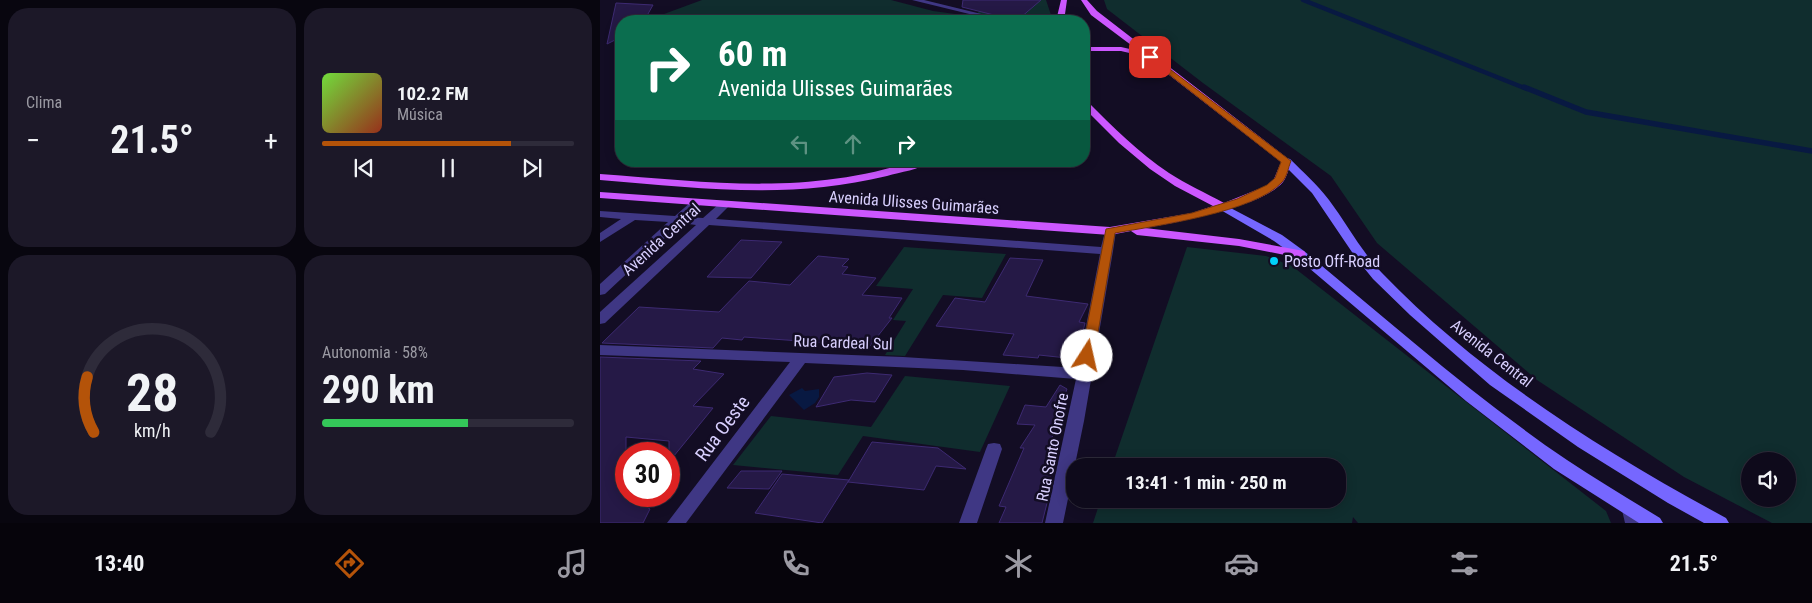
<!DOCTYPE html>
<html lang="pt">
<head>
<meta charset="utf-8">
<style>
  :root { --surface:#0e0a1b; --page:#1c1828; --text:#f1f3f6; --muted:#9b9aa3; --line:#2e2b3a; --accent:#b45309 }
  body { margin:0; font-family:"Roboto Condensed",sans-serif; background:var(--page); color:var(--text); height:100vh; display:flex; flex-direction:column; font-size:19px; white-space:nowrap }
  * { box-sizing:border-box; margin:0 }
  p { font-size:16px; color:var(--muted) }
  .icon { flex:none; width:28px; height:28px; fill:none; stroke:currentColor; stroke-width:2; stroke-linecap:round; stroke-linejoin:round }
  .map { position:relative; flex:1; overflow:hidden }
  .details { display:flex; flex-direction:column; gap:8px; padding:8px; background:#08060f; width:600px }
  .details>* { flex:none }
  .banner { position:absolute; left:15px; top:15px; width:475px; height:152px; border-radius:20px; box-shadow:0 2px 12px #0003,0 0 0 1px var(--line); background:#0b6e4f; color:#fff; overflow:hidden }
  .controls { position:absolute; left:1141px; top:452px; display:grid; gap:10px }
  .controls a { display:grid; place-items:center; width:55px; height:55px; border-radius:50%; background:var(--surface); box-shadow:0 2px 12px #0003,0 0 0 1px var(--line); font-size:25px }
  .speed { position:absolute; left:15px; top:442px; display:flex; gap:10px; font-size:25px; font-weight:700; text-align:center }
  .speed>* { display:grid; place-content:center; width:65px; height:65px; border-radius:50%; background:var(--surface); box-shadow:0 2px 12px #0003,0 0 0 1px var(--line); line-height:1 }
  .speed .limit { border:8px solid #d22; background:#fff; color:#111 }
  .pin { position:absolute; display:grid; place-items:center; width:42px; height:42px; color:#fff; margin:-21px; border-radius:10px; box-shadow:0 2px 8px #0006 }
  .me { position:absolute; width:55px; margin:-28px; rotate:10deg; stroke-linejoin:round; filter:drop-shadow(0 0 4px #0008) }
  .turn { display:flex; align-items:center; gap:18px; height:105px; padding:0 20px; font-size:22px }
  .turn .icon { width:65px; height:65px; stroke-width:2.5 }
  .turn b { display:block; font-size:35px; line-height:42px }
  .lanes { display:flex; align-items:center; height:48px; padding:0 20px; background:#0003; justify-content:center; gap:25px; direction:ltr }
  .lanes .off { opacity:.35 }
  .big { font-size:38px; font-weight:700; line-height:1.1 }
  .details .card { flex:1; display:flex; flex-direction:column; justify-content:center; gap:8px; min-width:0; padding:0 18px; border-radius:20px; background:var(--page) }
  .details .dial { align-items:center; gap:0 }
  .dial svg { height:130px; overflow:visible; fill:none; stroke:var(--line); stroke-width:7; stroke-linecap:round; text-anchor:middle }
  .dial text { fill:var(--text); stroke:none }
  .song { display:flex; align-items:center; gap:15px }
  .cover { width:60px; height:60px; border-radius:8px; background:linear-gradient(135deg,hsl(100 70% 55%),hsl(10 70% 35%)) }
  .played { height:5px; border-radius:2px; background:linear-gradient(90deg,var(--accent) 75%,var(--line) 75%) }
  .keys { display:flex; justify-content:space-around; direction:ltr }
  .heat { display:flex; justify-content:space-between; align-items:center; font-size:28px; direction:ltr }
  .charge { height:8px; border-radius:4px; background:linear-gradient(90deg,#34c759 58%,var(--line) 0) }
  .details .tiles { flex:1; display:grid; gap:8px; grid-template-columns:repeat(2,1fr) }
  .trip { position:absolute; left:466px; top:458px; width:280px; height:50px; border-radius:20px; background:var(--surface); box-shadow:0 2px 12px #0003,0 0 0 1px var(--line); font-weight:700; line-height:50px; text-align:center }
  .dock { display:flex; height:80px; justify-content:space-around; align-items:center; background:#06040b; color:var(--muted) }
  .dock .icon { width:35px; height:35px }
  .dock .selected { color:var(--accent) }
  .dock b { font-size:22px; color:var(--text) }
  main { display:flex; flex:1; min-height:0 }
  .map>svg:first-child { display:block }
  .green { fill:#102d2e; fill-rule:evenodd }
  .water { fill:#081942 }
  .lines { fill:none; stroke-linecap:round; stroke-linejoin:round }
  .stream-far1 { stroke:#081942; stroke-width:4.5 }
  .stream { stroke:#081942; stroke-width:5.5 }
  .building { fill:#251946; stroke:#3d2a72 }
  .minor { fill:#3f3784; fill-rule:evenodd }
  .secondary { fill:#7667ff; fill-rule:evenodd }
  .primary { fill:#cc57ff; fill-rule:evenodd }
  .route { fill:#b45309; stroke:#753606 }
  .poi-dot { fill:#00d1fb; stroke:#130d24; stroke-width:2 }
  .labels { text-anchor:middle; stroke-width:5; stroke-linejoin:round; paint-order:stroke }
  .street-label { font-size:16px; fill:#d9d0ff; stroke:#130d24 }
  .poi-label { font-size:16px; fill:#d9d0ff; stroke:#130d24; text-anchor:start }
  .near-street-label { font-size:19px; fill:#d9d0ff; stroke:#130d24 }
</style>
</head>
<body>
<main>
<section class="details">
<div class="tiles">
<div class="card"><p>Clima</p>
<div class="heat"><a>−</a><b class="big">21.5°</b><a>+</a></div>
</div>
<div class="card">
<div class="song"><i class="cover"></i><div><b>102.2 FM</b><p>Música</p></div></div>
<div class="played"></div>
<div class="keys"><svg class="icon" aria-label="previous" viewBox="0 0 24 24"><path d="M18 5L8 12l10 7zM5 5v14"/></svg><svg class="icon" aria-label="pause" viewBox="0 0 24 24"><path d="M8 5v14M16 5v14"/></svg><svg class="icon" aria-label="next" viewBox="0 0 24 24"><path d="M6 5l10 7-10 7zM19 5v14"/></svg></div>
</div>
<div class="card dial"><svg viewBox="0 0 100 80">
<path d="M14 69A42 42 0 1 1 86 69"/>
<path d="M14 69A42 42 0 0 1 10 35" stroke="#b45309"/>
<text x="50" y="56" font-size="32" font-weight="700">28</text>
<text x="50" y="72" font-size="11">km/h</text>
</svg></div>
<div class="card"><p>Autonomia · 58%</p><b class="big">290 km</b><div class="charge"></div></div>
</div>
</section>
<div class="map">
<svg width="1212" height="523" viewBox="0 0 1212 523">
  <rect width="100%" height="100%" fill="#130d24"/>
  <!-- green -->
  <path class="green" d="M102 0H291L333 11 370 16 364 21H45Z
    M394 0H446L453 21H367Z
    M504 0H1212V523H1172L1084 477 937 380 777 243 731 176 603 83 507 9ZM1188 461V499H1150V461Z
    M304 247 406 254 382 298 343 295 305 356 285 355 306 321 293 320 313 289 276 286Z
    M587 247 666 256 692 266 1006 511 1011 523H758L753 517 752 523H493L501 499H738V466H512Z
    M305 376 410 386 380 452 263 436 238 475 133 465 171 416 271 427Z"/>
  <!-- water -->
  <path class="water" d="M202 388 205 391 219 389V397L215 403 204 410 189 395Z"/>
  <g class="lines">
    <!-- stream-far1 -->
    <path class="stream-far1" d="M703 0 927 89"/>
    <!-- stream -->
    <path class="stream" d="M924 87 986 112 1212 151"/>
  </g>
  <!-- building -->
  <path class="building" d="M363 0H441L420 18 398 16 362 7Z
    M16 3 53 5 44 21H21V37L7 44Z
    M141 240 182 242 151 278 107 277Z
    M218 256 249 259 242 266 248 267 242 274 276 278 262 295 302 298 289 318H292L270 346 144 337 142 340 122 338 113 348 2 343 39 307 119 312 149 281 190 285Z
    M410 258 443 260 426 296 488 304 479 322 485 323 476 359 439 355 438 358 403 355 414 334 336 326 355 298 385 302Z
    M0 357 101 361 93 369 124 374 93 406 113 408 69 462V441L26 437V496H51L45 506 50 509 43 523H0Z
    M267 373 292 375 275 402 251 400 216 407 234 377Z
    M460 385 467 389 450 434H453L446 461 453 462 448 487H451L442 523H399L406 507 399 506 424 448H420L435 425 417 424 425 405 446 407Z
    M272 442 338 448 366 469 336 466 324 490 248 482Z
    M141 471H182L169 489 127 488Z
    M182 474 249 480 222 523 155 513Z"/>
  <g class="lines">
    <!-- minor -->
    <path class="minor" d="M312 0H324L410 21H398Z
      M96 200 102 203 88 217 103 218 120 203 124 202 130 205 116 219 501 247 506 228H514L516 231 513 251 484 421 463 523H445L476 379 363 370 205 363 86 523H67L190 362 0 355V345L303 357 478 368 500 254 109 225 5 323 0 324V312L96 225 81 223 5 294 0 295V284L68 222 35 220 0 242V233L21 219 0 217V211L75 216 92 201Z
      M394 443 400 444 402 449 377 523H359L386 449 388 444Z
      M1031 503 1037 505 1043 523H1025L1022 510 1025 505Z"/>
    <!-- secondary -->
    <path class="secondary" d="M686 158 690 159C703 172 717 184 729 200 747 224 761 251 782 273 880 375 1003 451 1126 518L1129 523H1104L1068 503 978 447 890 385 810 315 773 279 756 258 712 193 682 163 681 161 682 159Z
      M623 204 682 235 704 251C790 322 874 397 967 460 997 480 1029 499 1060 518L1063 523H1039L954 469 866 401 696 257 674 241 619 209 617 207Z"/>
    <!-- primary -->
    <path class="primary" d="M461 0H467L464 21H456Z
      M481 0H487L497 11 691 161C689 168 687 177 683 182 662 207 577 222 545 228L639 239 704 251 706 254 704 257 700 258 639 246 537 235 531 231 510 235 0 198V192L510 227 592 213 613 206 575 186 550 169 519 143 484 108V100L487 101C513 127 539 153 569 173 586 184 606 193 624 203L666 186 674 179 681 162 546 57 521 51H484V47H521L539 51 491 15Z
      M314 161H330C320 170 300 172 287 176 188 200 100 188 0 180V174C110 182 205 196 314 161Z"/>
  </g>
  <!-- route -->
  <path class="route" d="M550 54 691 161C688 168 687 177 682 182 656 212 555 226 515 233L494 356 492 359H483L481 356 506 229 592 213 637 199 667 185 675 178 681 162 548 58 547 57Z"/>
  <!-- markers -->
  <circle class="poi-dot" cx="674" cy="261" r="5"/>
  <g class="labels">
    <!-- street labels -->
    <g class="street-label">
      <text transform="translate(314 202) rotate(4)" y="6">Avenida Ulisses Guimarães</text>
      <text transform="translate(61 239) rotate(-42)" y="6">Avenida Central</text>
      <text transform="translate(243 342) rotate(2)" y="6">Rua Cardeal Sul</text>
      <text transform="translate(892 353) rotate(38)" y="6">Avenida Central</text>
      <text transform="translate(452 447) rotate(-79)" y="6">Rua Santo Onofre</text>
    </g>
    <!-- poi labels -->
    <g class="poi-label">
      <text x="684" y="267">Posto Off-Road</text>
    </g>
    <!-- near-street labels -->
    <g class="near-street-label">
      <text transform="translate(122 428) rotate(-53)" y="7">Rua Oeste</text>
    </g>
  </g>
</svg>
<div class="controls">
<a><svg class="icon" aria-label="sound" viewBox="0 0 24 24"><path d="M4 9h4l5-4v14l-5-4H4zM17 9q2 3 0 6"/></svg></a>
</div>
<div class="speed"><div class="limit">30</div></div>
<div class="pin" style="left:550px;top:57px;background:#d93025"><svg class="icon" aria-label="arrive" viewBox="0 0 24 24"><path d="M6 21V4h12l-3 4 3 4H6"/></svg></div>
<svg class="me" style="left:487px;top:356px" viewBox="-20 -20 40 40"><circle r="19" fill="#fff"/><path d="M0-13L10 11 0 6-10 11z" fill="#b45309"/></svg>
<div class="trip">13:41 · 1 min · 250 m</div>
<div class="banner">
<div class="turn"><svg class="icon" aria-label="right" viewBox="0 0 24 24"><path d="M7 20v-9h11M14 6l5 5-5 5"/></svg><div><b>60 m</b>Avenida Ulisses Guimarães</div></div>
<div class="lanes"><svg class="icon off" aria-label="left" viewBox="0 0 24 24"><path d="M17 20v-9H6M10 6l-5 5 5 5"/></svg><svg class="icon off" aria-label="ahead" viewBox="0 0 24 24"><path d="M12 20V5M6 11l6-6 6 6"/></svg><svg class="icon" aria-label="right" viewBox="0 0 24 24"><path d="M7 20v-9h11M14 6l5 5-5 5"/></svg></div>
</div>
</div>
</main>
<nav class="dock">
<b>13:40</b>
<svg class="icon selected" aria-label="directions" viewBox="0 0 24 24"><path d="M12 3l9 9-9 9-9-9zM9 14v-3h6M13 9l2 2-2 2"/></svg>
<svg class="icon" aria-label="music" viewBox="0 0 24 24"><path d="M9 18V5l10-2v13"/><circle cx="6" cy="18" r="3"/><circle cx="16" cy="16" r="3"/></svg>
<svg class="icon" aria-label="phone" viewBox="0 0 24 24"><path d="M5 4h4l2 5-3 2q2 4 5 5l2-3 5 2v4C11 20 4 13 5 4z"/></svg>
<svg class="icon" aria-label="climate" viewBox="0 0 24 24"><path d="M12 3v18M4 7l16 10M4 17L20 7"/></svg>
<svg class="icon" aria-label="car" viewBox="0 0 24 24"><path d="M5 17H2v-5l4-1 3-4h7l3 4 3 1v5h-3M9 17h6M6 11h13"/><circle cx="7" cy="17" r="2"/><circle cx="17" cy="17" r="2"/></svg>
<svg class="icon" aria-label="filters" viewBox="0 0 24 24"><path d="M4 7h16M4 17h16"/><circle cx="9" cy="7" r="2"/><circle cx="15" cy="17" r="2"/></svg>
<b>21.5°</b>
</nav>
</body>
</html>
